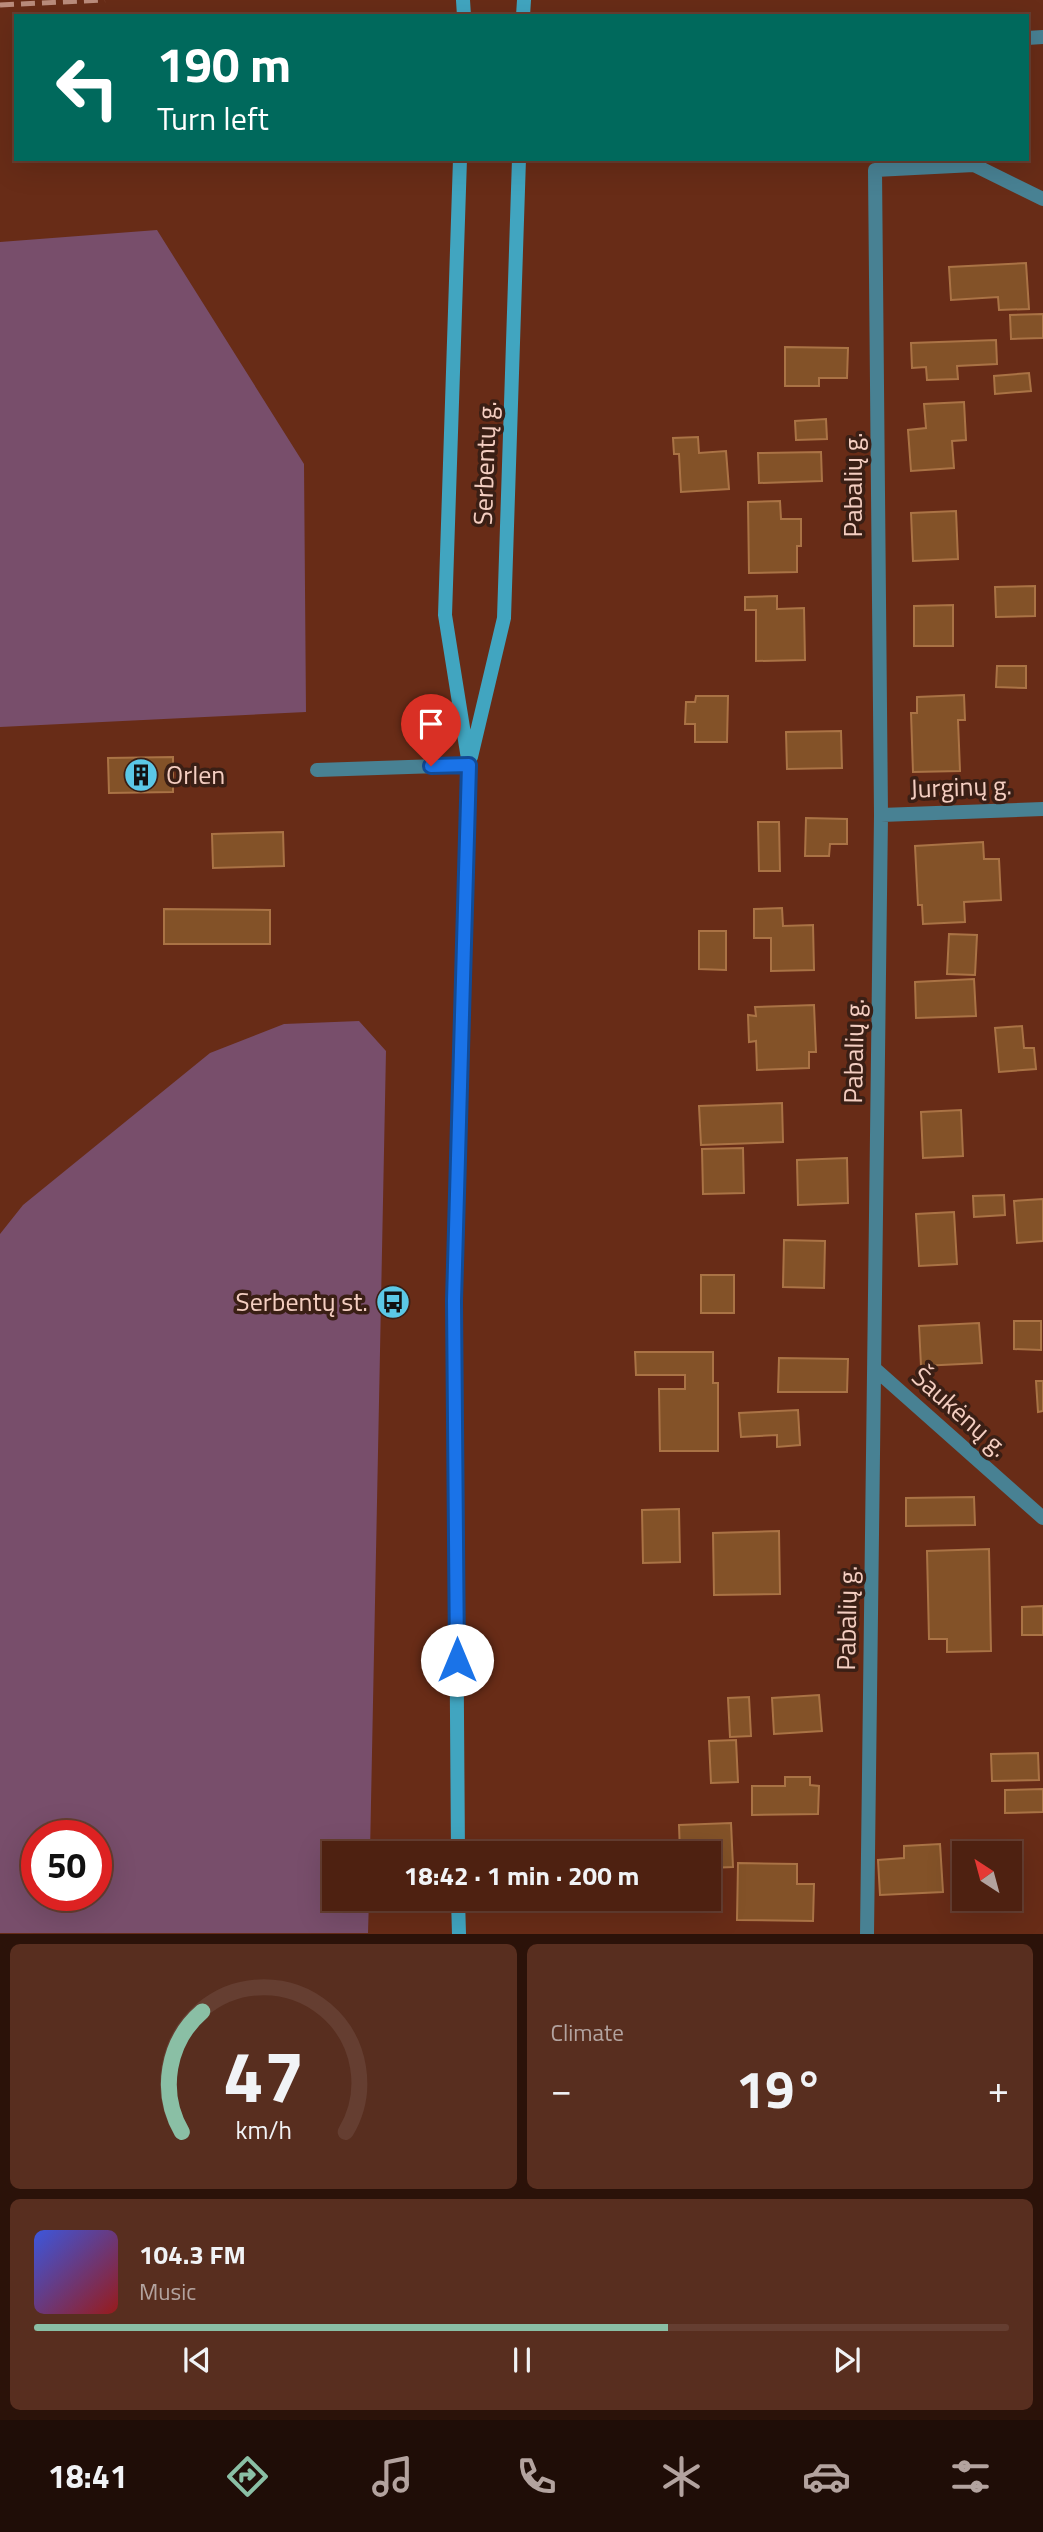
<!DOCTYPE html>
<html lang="en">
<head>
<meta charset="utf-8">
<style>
  :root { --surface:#4e2111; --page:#582e1f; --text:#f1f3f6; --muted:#b3a39f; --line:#653e31; --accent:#8abfa5 }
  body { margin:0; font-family:"Titillium Web",sans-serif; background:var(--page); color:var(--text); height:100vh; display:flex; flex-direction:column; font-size:26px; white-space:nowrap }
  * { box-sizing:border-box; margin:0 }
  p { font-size:23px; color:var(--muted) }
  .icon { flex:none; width:38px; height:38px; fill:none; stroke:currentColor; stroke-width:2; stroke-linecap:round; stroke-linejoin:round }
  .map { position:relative; height:1934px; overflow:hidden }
  .side { display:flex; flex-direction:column; gap:10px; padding:10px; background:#2b1209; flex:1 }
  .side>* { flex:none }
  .top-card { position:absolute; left:14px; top:14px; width:1015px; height:147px; border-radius:0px; box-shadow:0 7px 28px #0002,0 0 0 2px var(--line); background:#00695c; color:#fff; overflow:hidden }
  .needle { width:46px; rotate:324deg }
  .fabs { position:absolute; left:952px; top:1841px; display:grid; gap:14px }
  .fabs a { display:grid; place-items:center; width:70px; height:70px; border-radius:0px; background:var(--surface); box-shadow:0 7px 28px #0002,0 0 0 2px var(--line); font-size:35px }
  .speed { position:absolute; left:21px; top:1820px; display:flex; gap:14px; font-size:35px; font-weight:700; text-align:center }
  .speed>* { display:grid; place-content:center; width:91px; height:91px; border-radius:50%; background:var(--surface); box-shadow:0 7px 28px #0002,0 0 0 2px var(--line); line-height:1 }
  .speed .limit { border:10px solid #d22; background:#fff; color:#111 }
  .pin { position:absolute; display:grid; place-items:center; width:60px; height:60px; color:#fff; margin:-72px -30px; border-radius:50% 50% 50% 0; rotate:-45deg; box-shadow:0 0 7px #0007 }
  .pin .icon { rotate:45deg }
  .me { position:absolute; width:77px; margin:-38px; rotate:0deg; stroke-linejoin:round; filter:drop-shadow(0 0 5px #0008) }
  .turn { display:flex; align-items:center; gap:24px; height:147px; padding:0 28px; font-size:32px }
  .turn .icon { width:91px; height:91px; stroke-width:2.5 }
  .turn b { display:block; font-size:49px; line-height:60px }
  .big { font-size:52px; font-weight:700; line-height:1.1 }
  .side .card { flex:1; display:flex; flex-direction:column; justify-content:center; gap:10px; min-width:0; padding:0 24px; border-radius:10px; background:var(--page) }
  .side .dial { align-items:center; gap:0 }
  .dial svg { height:182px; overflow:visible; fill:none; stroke:var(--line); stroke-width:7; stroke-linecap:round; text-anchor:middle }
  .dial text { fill:var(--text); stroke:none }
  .song { display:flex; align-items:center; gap:21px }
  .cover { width:84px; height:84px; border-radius:10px; background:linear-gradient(135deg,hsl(230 70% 55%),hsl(0 70% 35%)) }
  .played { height:7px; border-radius:4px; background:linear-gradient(90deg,var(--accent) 65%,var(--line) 65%) }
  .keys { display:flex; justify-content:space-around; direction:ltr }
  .heat { display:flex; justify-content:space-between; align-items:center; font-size:38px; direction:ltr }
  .side .tiles { flex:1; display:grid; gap:10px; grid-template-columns:1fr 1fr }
  .card:last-child { grid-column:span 2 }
  .trip { position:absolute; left:322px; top:1841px; width:399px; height:70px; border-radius:0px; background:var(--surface); box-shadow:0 7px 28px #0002,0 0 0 2px var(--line); font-weight:700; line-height:70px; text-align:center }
  .tab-bar { display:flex; height:112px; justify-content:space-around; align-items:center; background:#1f0d07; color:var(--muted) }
  .tab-bar .icon { width:49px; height:49px }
  .tab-bar .active { color:var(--accent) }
  .tab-bar b { font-size:32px; color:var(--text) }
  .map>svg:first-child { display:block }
  .green { fill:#784e6b; fill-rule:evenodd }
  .building { fill:#835228; stroke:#aa7345; stroke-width:2 }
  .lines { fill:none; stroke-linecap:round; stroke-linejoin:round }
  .minor { stroke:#488193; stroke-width:14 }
  .secondary { stroke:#41a5c0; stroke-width:14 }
  .rail { stroke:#bb8c7c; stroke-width:5; stroke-dasharray:14 7; stroke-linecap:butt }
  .route-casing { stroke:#114b97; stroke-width:18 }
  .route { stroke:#1a73e8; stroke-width:12 }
  .labels { text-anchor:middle; stroke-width:7; stroke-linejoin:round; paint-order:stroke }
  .street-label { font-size:26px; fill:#f4cec1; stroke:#3a1f15 }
  .poi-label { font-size:26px; fill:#f4cec1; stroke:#3a1f15; text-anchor:start }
</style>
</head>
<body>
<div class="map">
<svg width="1043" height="1934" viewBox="0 0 1043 1934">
  <rect width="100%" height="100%" fill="#682c17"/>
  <!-- green -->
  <path class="green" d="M157 230 304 464 306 712 0 727V242Z
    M359 1021 386 1051 370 1853H334V1899H369L368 1933H0V1234L23 1205 210 1053 284 1024ZM37 1836H96V1895H37Z"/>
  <!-- building -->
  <path class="building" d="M1026 263 1029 309 999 310 998 297 951 300 949 267Z
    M1043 314V338L1011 339 1010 315Z
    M996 340 997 364 957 366 958 379 927 380 926 367 912 368 911 343Z
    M785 347 848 348 847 378H819V386H785Z
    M1029 373 1031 391 995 394 994 376Z
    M964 402 966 440 952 441 954 468 911 471 908 430 926 428 924 404Z
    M826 419 827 439 796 440 795 421Z
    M698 437 699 453 726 451 729 489 681 492 679 454H674L673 438Z
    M821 452 822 481 759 483 758 453Z
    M780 501 781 519H801V546H797V572L749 573 748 502Z
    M956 511 958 559 913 561 911 513Z
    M1035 586V616L996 617 995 587Z
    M777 596V609L804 608 805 660 756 661V610H745V597Z
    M953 605V646H914V606Z
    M997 666H1026V688L996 687Z
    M964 695 965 720H958L960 771 913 772 911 713H917V697Z
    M696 696H728L727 742H695V724H685L686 702H695Z
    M841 731 842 768 787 769 786 732Z
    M173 757V792L109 793 108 758Z
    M806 818 847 819V844H830L829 856H805Z
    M758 822H779L780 871H759Z
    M283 832 284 866 213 868 212 834Z
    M983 842 984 859H999L1001 900 964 902 965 922 923 924 922 905H918L915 846Z
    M782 908 783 926 813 925 814 970 771 971V938H754V909Z
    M164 909 270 910V944H164Z
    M699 931H726V970L699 969Z
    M949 934 977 935 975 975 947 974Z
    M974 979 976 1016 916 1018 915 982Z
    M814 1005 816 1052H809V1068L757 1070 756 1041 749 1042 748 1015 756 1016 755 1007Z
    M1022 1026 1024 1048H1034L1036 1069 999 1072 995 1028Z
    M782 1103 783 1142 701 1145 699 1106Z
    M961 1110 963 1156 923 1158 921 1112Z
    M743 1148 744 1193 703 1194 702 1149Z
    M847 1158 848 1203 798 1205 797 1160Z
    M1004 1195 1005 1215 974 1217 973 1196Z
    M1043 1199V1241L1017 1243 1014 1201Z
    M954 1212 957 1264 919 1266 916 1214Z
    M784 1240 825 1241 824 1288 783 1287Z
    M701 1275H734V1313H701Z
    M1014 1321H1041V1350L1014 1349Z
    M979 1323 982 1363 921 1366 919 1326Z
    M635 1352H713V1383H718V1451H660L659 1389H685V1375H636Z
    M779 1358 848 1359 847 1392H778Z
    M1036 1381H1043V1411L1038 1412Z
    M798 1410 800 1445 777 1447V1435L741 1437 739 1413Z
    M974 1497 975 1525 906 1526V1498Z
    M679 1509 680 1562 643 1563 642 1510Z
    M779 1531 780 1594 714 1595 713 1533Z
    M989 1549 991 1651 947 1652V1639H929L927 1551Z
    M1043 1606V1635H1022V1607Z
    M819 1695 822 1731 774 1734 772 1698Z
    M749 1697 751 1736 730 1737 728 1698Z
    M736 1740 738 1782 711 1783 709 1741Z
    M1038 1753 1039 1780 992 1781 991 1754Z
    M785 1777H810V1785L819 1786 818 1814 752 1815V1786H785Z
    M1043 1789V1812L1005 1813V1790Z
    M731 1823 733 1867 709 1868V1853H680L679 1825Z
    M940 1844 943 1892 880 1895 878 1860 904 1858V1846Z
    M738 1863 797 1864V1884H814L813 1921 737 1920Z"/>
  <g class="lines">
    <!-- minor -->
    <path class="minor" d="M1027 38 1043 37
      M875 170 974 165 1043 199
      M317 770 469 765
      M881 815 1043 809
      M875 1369 1043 1518
      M867 1934 881 815 875 170"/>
    <!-- secondary -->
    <path class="secondary" d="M463 0 464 16
      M523 16 524 0
      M471 757 504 618 519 159
      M458 1853 454 1301 469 765 445 615 460 159
      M458 1899 459 1934"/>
    <!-- rail -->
    <path class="rail" d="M0 5 105 0"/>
  </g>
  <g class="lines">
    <!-- route casing -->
    <g class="route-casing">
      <path id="route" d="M431 766 469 765 454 1301 457 1660"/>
    </g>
    <!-- route -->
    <use href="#route" class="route"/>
  </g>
  <!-- icons -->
  <defs>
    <g id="building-disc" transform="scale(1.75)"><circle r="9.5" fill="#5bc8e6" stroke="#3a1f15"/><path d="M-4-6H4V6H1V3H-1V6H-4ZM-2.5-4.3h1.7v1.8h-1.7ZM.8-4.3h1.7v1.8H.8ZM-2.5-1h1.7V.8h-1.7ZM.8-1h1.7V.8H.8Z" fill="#111"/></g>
    <g id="bus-disc" transform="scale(1.75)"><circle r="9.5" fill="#5bc8e6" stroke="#3a1f15"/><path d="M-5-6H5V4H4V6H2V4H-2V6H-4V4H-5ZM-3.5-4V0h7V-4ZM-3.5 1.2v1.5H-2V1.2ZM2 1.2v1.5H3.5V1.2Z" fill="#111"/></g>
  </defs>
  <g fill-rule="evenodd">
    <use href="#building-disc" x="141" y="775"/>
    <use href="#bus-disc" x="393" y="1302"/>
  </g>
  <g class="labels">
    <!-- street labels -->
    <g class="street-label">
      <text transform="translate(485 463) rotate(-88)" y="9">Serbentų g.</text>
      <text transform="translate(853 485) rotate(-90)" y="9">Pabalių g.</text>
      <text transform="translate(961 787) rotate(-2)" y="9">Jurginų g.</text>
      <text transform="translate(854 1051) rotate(-89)" y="9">Pabalių g.</text>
      <text transform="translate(960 1412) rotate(42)" y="9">Šaukėnų g.</text>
      <text transform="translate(847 1618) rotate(-89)" y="9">Pabalių g.</text>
    </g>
    <!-- poi labels -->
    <g class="poi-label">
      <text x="166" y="784">Orlen</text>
      <text x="368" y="1311" text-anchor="end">Serbentų st.</text>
    </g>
  </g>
</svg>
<div class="fabs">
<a><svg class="needle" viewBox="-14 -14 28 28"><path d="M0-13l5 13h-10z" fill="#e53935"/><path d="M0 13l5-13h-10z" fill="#b3a39f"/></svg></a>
</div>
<div class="speed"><div class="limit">50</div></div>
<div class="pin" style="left:431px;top:766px;background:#d93025"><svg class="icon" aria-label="arrive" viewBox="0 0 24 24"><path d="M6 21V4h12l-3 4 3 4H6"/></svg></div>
<svg class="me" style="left:457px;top:1660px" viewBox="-20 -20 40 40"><circle r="19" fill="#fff"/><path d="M0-13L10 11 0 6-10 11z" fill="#1a73e8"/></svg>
<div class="trip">18:42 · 1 min · 200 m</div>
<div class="top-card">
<div class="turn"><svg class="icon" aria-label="left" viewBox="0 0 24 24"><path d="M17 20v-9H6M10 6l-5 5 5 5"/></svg><div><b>190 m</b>Turn left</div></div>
</div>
</div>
<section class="side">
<div class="tiles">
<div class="card dial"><svg viewBox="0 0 100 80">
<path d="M14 69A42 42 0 1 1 86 69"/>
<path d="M14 69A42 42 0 0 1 23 16" stroke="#8abfa5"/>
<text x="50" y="56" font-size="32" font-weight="700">47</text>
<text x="50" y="72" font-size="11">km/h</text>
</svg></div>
<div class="card"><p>Climate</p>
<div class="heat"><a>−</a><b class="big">19°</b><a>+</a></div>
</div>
<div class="card">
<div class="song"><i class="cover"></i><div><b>104.3 FM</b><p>Music</p></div></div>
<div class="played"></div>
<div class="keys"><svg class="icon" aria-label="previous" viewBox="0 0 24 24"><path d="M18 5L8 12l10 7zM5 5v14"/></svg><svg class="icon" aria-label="pause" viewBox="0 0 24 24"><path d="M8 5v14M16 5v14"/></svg><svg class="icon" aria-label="next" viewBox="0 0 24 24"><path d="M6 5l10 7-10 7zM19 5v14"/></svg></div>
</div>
</div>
</section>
<nav class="tab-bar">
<b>18:41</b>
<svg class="icon active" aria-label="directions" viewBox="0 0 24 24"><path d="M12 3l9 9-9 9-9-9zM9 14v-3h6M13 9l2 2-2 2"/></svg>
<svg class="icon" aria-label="music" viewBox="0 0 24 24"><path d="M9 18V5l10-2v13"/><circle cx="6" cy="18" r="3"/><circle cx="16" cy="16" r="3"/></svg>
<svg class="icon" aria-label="phone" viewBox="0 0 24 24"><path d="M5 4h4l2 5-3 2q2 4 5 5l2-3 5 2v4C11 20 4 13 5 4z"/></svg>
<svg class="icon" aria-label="climate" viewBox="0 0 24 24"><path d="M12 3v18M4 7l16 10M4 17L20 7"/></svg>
<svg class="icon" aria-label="car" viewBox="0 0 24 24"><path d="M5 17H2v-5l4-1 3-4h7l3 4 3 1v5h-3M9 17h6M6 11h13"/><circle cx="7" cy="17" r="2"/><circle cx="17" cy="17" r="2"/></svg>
<svg class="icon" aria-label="filters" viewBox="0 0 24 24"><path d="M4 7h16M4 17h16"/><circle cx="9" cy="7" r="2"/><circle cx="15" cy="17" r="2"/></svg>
</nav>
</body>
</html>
